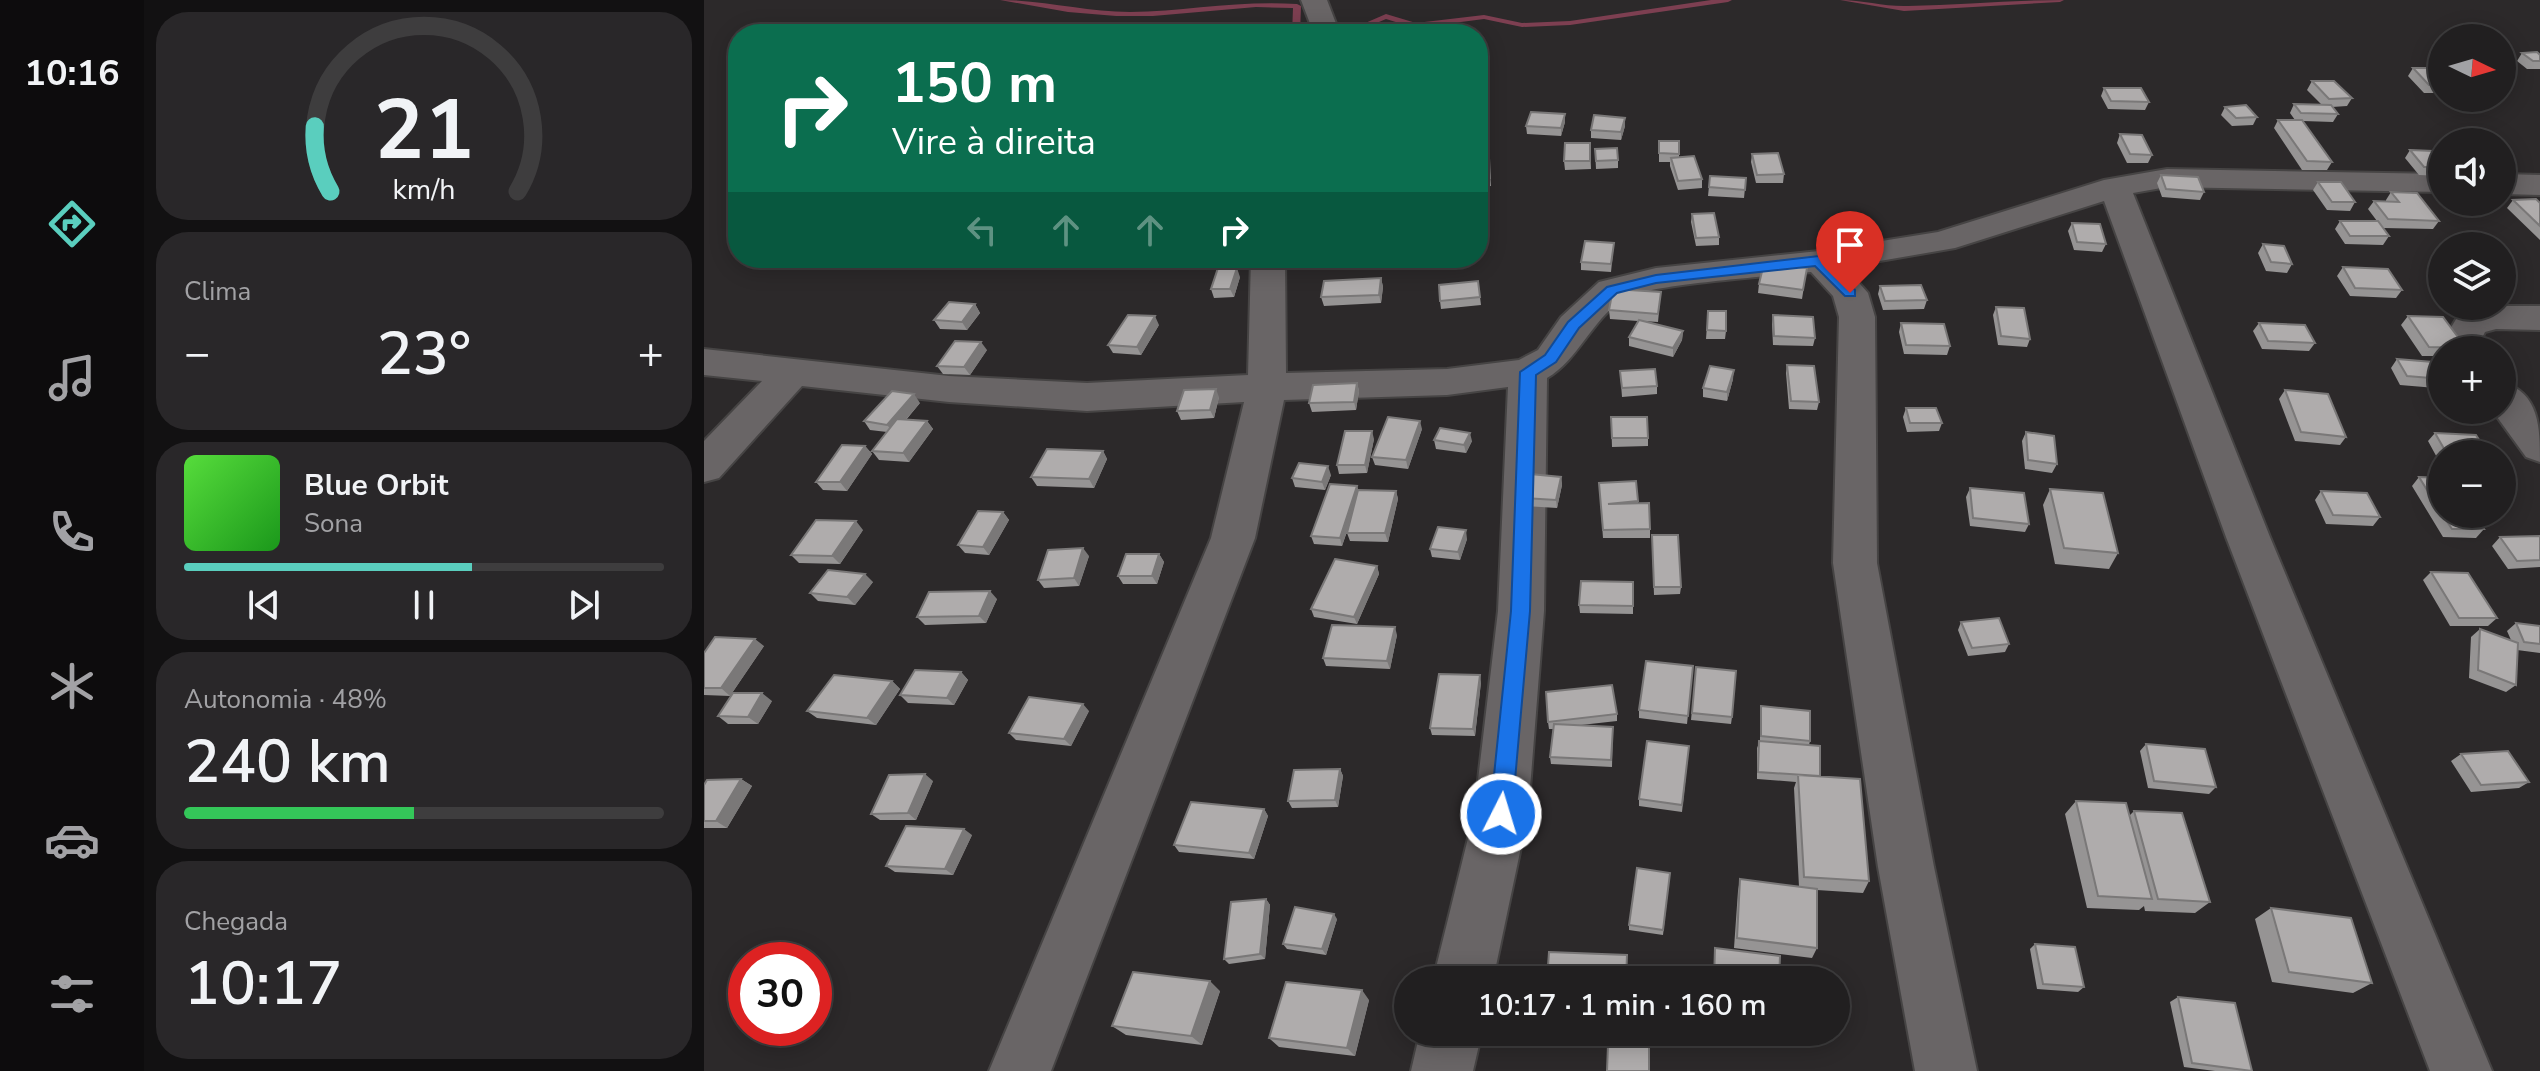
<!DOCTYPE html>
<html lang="pt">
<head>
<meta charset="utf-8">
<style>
  :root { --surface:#211f20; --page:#292729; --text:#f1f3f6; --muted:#a2a2a5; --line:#3e3d3e; --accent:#5acebe }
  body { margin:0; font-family:"Nunito Sans",sans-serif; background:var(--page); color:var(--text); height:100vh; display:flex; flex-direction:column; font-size:30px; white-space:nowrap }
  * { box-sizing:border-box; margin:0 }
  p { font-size:26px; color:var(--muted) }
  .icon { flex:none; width:44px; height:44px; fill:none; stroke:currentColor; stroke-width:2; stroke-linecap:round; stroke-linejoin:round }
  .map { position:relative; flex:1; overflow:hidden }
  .details { display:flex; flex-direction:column; gap:12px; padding:12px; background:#121112; width:560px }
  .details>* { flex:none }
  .guide { position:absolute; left:24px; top:24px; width:760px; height:244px; border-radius:32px; box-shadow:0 4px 20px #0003,0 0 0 2px var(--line); background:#0b6e4f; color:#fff; overflow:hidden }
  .needle { width:52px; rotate:95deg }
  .controls { position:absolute; left:1724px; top:24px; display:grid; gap:16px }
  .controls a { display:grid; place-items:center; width:88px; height:88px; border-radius:50%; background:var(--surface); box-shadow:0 4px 20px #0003,0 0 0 2px var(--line); font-size:40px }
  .speed { position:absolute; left:24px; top:942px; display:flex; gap:16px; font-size:40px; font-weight:700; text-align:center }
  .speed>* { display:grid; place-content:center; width:104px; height:104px; border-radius:50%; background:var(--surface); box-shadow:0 4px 20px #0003,0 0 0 2px var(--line); line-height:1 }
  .speed .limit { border:12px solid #d22; background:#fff; color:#111 }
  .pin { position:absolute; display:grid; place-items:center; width:68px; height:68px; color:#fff; margin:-82px -34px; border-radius:50% 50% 50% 0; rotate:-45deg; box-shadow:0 0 8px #0007 }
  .pin .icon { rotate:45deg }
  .me { position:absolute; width:88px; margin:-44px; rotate:5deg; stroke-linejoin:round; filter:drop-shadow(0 0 6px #0008) }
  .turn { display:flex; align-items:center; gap:28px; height:168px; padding:0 32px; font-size:36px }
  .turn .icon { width:104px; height:104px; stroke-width:2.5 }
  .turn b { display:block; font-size:56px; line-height:68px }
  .lanes { display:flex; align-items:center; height:76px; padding:0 32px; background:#0003; justify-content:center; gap:40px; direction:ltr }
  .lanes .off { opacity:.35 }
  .big { font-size:60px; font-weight:600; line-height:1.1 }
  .details .card { flex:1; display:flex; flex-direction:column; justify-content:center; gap:12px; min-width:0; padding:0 28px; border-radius:32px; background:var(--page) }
  .details .dial { align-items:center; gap:0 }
  .dial svg { height:208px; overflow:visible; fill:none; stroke:var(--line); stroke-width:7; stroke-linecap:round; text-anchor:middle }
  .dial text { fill:var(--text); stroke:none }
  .song { display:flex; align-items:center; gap:24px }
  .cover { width:96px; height:96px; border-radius:12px; background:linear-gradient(135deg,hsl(110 70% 55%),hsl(120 70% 35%)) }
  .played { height:8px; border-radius:4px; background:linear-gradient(90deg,var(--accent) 60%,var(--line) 60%) }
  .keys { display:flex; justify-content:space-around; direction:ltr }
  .heat { display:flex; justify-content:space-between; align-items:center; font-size:44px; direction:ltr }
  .charge { height:12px; border-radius:6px; background:linear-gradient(90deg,#34c759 48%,var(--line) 0) }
  .trip { position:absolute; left:690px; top:966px; width:456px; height:80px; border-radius:40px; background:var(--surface); box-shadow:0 4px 20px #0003,0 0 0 2px var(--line); font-weight:600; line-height:80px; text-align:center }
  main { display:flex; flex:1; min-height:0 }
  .tab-bar { display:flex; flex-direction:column; width:144px; justify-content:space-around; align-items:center; background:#0d0c0d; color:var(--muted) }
  .tab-bar .icon { width:56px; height:56px }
  .tab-bar .active { color:var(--accent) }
  .tab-bar b { font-size:36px; color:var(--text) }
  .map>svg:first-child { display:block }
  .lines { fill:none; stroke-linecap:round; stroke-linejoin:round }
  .stream { fill:#7d3f51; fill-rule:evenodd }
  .minor-casing { stroke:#464444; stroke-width:4 }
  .minor { fill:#696566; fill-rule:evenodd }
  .wall { fill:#969494 }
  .shaded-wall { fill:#7a7878 }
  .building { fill:#afacac; stroke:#7a7878; stroke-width:2 }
  .route { fill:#1a73e8; stroke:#114b97; stroke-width:2 }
</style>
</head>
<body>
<main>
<nav class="tab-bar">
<b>10:16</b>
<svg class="icon active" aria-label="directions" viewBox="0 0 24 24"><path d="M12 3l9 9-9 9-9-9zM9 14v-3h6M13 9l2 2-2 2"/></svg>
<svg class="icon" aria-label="music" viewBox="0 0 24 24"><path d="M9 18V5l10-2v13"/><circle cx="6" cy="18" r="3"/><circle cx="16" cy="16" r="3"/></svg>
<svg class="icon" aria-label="phone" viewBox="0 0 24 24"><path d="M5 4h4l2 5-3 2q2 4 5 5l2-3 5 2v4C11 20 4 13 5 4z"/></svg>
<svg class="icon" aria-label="climate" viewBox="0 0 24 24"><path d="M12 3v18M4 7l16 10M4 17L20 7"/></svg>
<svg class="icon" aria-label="car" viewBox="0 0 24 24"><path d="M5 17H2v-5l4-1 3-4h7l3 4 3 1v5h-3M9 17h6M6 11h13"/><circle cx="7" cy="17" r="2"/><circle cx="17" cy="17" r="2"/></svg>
<svg class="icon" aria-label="filters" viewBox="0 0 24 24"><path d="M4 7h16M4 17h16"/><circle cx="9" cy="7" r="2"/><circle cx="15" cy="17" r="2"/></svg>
</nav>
<section class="details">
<div class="card dial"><svg viewBox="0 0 100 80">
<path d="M14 69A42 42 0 1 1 86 69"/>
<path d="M14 69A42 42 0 0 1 8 44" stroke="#5acebe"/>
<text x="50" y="56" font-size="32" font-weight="700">21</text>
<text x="50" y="72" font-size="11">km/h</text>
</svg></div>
<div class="card"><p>Clima</p>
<div class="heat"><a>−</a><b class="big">23°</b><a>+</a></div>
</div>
<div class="card">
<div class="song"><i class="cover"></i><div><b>Blue Orbit</b><p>Sona</p></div></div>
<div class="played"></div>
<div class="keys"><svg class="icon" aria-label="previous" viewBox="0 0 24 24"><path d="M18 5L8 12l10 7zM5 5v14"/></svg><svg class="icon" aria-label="pause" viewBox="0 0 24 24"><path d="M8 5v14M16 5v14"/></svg><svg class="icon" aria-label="next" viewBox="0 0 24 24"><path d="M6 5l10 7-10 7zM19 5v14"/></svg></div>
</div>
<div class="card"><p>Autonomia · 48%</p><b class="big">240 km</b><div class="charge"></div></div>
<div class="card"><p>Chegada</p><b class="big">10:17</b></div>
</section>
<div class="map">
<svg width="1836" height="1071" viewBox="0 0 1836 1071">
  <rect width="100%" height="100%" fill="#2c292a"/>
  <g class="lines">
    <!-- stream -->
    <path class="stream" d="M296 0C340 0 382 12 426 12 482 11 537 0 593 4L597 6 596 34H588L589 8 552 7 449 16H412L364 12Z
      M1007 0H1028L1024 2 866 25 818 27 780 19 711 28 682 19 647 34H636L682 14 712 23 780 15 818 23 866 21Z
      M1136 0C1159 0 1182 7 1204 6 1256 5 1308 0 1360 0L1356 2 1200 11Z"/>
    <!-- minor casing -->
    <g class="minor-casing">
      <path id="minor" d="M597 0H623L636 34H610Z
        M1463 169 1738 174V192L1463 187 1429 193 1566 537 1788 1071H1726L1522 537 1400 201 1251 248 1141 267 1164 293 1171 317 1173 563 1230 867 1273 1071H1211L1174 867 1129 563 1135 317 1129 296 1107 272C1072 276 941 284 919 299 887 321 874 360 843 378L840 611 824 814 789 980H729L770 814 794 611 804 387 743 395 580 400 551 538 347 1071H285L507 538 540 402 383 411 245 402 98 386 15 478 0 482V441L58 381 0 375V349L245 376 383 383 544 375 547 258H581L582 373 743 369 815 360 834 350 857 317 895 282 952 268 1115 251 1234 232 1400 180Z
        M1798 174 1836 175V195L1798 194Z
        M1788 306H1836V330L1792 329 1781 332 1778 338 1786 350H1748L1740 339 1754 316Z
        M1798 382C1836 393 1836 428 1836 462L1822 457 1788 410H1798Z
        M716 1032H778L769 1071H707Z"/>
    </g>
    <!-- minor -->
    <use href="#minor" class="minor"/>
  </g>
  <!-- wall -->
  <path class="wall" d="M1818 53 1836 55V69H1823L1813 61Z
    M1709 68 1738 82V89L1736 93H1720L1704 76Z
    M1608 81 1648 98 1643 106 1628 107 1634 114 1629 122 1599 121 1628 162 1623 170H1598L1570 128 1574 120H1591L1586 113 1590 104 1618 105 1603 90Z
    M1400 88 1445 102 1441 110 1404 109 1397 96Z
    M1521 107 1553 117 1549 125 1528 126 1517 115Z
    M861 114V122L857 136 823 134 822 126Z
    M921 118V126L917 140 887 138V130Z
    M1416 134 1448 155 1444 163H1423L1413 143Z
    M955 141 975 154V157L998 179V188L974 190 966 166V162H955Z
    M886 143 887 169 861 170 860 161Z
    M891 149 914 160V168L892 169Z
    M1706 150 1738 161V176L1715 175 1701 158Z
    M1048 154 1080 174 1079 183H1052L1047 162Z
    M785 158 787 186 774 187V159Z
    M1457 175 1500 192 1496 200 1458 197 1453 183Z
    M1006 176 1042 178 1040 198 1004 196Z
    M1614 182 1651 202 1646 211 1623 210 1609 190Z
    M1687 192 1735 221 1729 229 1679 228 1685 236 1679 245 1641 244 1631 229 1636 221H1673L1664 209 1670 201H1682V200Z
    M1809 200 1836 203V240L1803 208Z
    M988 214 1015 237V245L992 246 987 222Z
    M1368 223 1402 244 1398 252 1370 250 1364 231Z
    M910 243 907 272 877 270V262Z
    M1559 244 1588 264 1583 273 1562 271 1554 253Z
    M254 258H328L323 264Z
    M494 258H530L526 267H497Z
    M1639 267 1698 290 1692 298 1646 296 1633 276Z
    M1103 268 1098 299 1054 293 1055 284Z
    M536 277 530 297 510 298 507 289Z
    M677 278 679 287 677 303 620 306 617 297Z
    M774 281 777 305 737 309 736 301Z
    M1176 286 1223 300 1220 309 1179 310 1174 294Z
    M956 301 954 322 938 321 979 331 978 340 969 357 925 346V337L934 321 906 319 905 310Z
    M271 304 276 313 263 330 236 329 230 320Z
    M1292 307 1326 339 1323 347 1294 345 1289 315Z
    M1004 311 1022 331 1021 339H1002Z
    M1069 315 1111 338 1109 346 1069 345 1068 324Z
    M1704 316 1762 348 1760 350H1738V356H1718L1697 325Z
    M1197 323 1246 346 1243 355 1200 354 1195 332Z
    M1555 323 1611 343 1605 351 1558 349 1549 331Z
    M455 325 437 355 409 353 404 345Z
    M283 350 266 375 239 374 233 366Z
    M1693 359 1738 377V381L1732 388 1696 385 1687 368Z
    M1083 365 1115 402 1113 410 1085 409 1082 373Z
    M916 371 953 386V394L918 397Z
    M1029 379 1023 401 999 397V388Z
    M653 383 655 391 652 410 608 412 605 403Z
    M1581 390 1642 437 1636 445 1591 441 1575 399Z
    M515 397 510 418 477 420 473 411Z
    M216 403 202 420 223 421 229 429 205 462 175 460 168 451 183 432 166 430 160 421Z
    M1202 408 1238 423 1235 431 1203 432 1199 417Z
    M907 417 944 438V446L908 447Z
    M718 429 704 469 671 465 668 457Z
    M1322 432 1353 464 1348 473 1321 469 1318 441Z
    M1731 433 1784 454H1738V464L1736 463 1724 441Z
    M670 439 663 473 635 474 633 465Z
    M730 440 768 441 762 453 732 449Z
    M161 446 168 454 143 491 119 490 112 482Z
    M399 451 403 459 390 488 333 486 327 477Z
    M627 475 621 490 591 487 588 478Z
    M857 477 858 485 853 508 821 506 820 498Z
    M1715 477 1780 529 1772 538 1739 537 1708 486Z
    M932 481 934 503 946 529V538H899L895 483Z
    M653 486 654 490 692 491 694 499 684 542 646 541 643 533 645 526 638 546 610 544 607 536Z
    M1266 488 1325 524 1321 532 1266 526 1262 497Z
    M1346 489 1414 553 1405 569 1351 564 1339 505Z
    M1617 491 1676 517 1669 526 1622 524 1611 500Z
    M299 512 305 520 285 555 261 553 254 545Z
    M159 530 136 564 95 563 87 555Z
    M1836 536V567L1804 569 1788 546 1796 537Z
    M763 539 756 560 728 557 726 549Z
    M948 543 977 587 976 594 950 595Z
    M455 554 460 562 453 584H419L414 576Z
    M385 556 375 586 340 588 334 580Z
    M673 566 675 574 653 624 610 617 607 609Z
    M1727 572 1793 618 1784 626H1746L1719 580Z
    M169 582 151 605 114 601 106 593Z
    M929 582V614L876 613 875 605Z
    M293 599 282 623 221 625 213 617Z
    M1257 622 1305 644 1301 652 1264 656 1254 630Z
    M1812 623 1836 626V653L1813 650 1812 685 1802 692 1765 678 1767 637 1776 629 1807 640 1803 631Z
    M693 635 686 669 622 666 619 658Z
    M60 646 26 696 0 695V653Z
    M989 666 983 724 935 718V710Z
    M992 667 1028 717 1027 724 987 720Z
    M257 672 264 680 250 705 204 703 196 695Z
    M188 681 196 689 172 725 113 718 103 711Z
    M777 682 771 736 728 735 726 728Z
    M68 701 54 724H24L14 716Z
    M1057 706 1106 741 1105 745 1116 776 1165 881 1159 893 1113 890V948L1108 958 1030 948 1034 891 1036 879 1095 887 1090 788 1092 782 1053 779V748L1056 741V713Z
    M385 711 367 746 312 740 305 733Z
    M913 714V721L877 725 909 727 908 767 847 764 846 757 849 729H845L844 722Z
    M1442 744 1512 787 1505 794 1444 788 1436 751Z
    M985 746 978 812 935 806V799Z
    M1757 754 1825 782 1815 788 1767 792 1747 761Z
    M636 769 639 776 634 807 588 808 584 801Z
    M37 779 48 786 23 828H0V785Z
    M229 781 212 820H176L167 814Z
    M1372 801 1425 816 1430 811 1506 902 1491 913 1441 911 1440 906 1435 910 1383 908 1361 814Z
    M560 809 564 816 550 859 475 852 470 845Z
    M268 835 249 875 191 872 182 866Z
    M966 873 959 935 925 930V925Z
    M562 899 566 905 561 959 525 964 520 959Z
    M1567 908 1668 983 1649 993 1568 982 1551 919Z
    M633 919 622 955 583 949 579 944Z
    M1331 944 1380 987 1374 992 1333 989 1326 949Z
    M516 991 498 1045 422 1035 408 1026Z
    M1474 997 1548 1071H1511L1480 1067 1466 1002Z
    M665 1000 651 1056 575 1047 565 1038Z"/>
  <!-- shaded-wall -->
  <path class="shaded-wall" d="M861 114V122L857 136V128Z
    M921 118V126L917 140V132Z
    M320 258H328L323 264Z
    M523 258H530L526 267 523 259Z
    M533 268 536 277 530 297 526 289Z
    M677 278 679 287 677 303 675 295Z
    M271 304 276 313 263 330 258 322Z
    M451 316 455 325 437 355 433 347Z
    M979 331 978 340 969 357V348Z
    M277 342 283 350 266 375 260 367Z
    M1030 370 1029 379 1023 401V392Z
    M653 383 655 391 652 410 650 402Z
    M512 389 515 397 510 418 506 410Z
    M210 394 216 403 190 433 183 425Z
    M223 421 229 429 205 462 199 453Z
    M716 421 718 429 704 469 702 460Z
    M668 431 670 439 663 473 661 465Z
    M766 433 768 441 762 453 760 445Z
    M161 446 168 454 143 491 136 482Z
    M399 451 403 459 390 488 385 479Z
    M624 466 627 475 621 490 618 482Z
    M857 477 858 485 853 508 852 500Z
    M653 486 655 494 638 546 636 538Z
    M692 491 694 499 684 542 681 533Z
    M299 512 305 520 285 555 279 547Z
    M152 521 159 530 136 564 128 556Z
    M762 530 763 539 756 560 754 552Z
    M379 548 385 556 375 586 370 578Z
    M455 554 460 562 453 584 448 576Z
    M673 566 675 574 653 624 650 617Z
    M161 574 169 582 151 605 143 597Z
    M286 591 293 599 282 623 275 616Z
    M691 627 693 635 686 669 683 661Z
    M51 639 60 646 26 696 17 688Z
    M257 672 264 680 250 705 243 698Z
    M776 675 777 682 771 736 769 729Z
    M188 681 196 689 172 725 163 718Z
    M58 693 68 701 54 724 44 717Z
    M379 704 385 711 367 746 360 739Z
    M636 769 639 776 634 807 631 800Z
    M221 774 229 781 212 820 204 813Z
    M37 779 48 786 23 828 12 821Z
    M560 809 564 816 550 859 545 853Z
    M260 829 268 835 249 875 241 869Z
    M562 899 566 905 561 959 556 954Z
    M630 914 633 919 622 955 618 949Z
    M506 981 516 991 498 1045 487 1036Z
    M658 990 665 1000 651 1056 643 1048Z"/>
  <!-- building -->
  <path class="building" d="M1833 52 1836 55V61H1829L1818 53Z
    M1709 68H1724L1738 82V85H1725Z
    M1608 81H1630L1648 98 1625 99Z
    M1400 88H1437L1445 102 1407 101Z
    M1590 104 1627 105 1634 114 1597 113Z
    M1542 105 1553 117 1532 118 1521 107Z
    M827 112 861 114 857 128 822 126Z
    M890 115 921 118 917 132 887 130Z
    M1574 120H1598L1628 162 1603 161Z
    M1416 134 1438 135 1448 155 1426 154Z
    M955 141H975V154L955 153Z
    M861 143H886V161H860Z
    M913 148 914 160 892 161 891 149Z
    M1706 150 1729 151 1738 161V167H1720Z
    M1074 153 1080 174 1053 175 1048 154Z
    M990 156 998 179 974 181 967 158Z
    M785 158 786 178 774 179V159Z
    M1457 175 1494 177 1500 192 1462 189Z
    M1006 176 1042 178 1041 190 1005 187Z
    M1614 182H1637L1651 202H1628Z
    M1687 192 1713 193 1735 221 1684 219 1670 201 1695 202Z
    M1832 199 1836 203V226L1809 200Z
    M1010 213 1015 237 992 238 988 214Z
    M1636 221H1674L1685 236H1646Z
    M1368 223 1396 224 1402 244 1373 242Z
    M881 241 910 243 907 264 877 262Z
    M1559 244 1580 246 1588 264 1567 262Z
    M1060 263 1103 268 1099 290 1055 284Z
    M1639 267 1684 269 1698 290 1651 288Z
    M514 268H533L526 289H507Z
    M677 278 675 295 617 297 620 281Z
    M774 281 776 297 736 301 735 285Z
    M1217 285 1223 300 1181 301 1176 286Z
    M909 289 957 292 954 314 905 310Z
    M245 302 271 304 258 322 230 320Z
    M1292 307 1320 308 1326 339 1297 336Z
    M1004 311H1022V331L1003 330Z
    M424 315 451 316 433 347 404 345Z
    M1069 315 1109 317 1111 338 1070 336Z
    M1704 316 1739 317 1762 348 1725 347Z
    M935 320 979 331 969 348 925 337Z
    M1197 323 1240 324 1246 346 1202 345Z
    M1555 323 1601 325 1611 343 1564 341Z
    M251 341 277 342 260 367 233 366Z
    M1693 359 1729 362 1738 377V379L1703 376Z
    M1083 365 1110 366 1115 402 1087 401Z
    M1006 366 1030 370 1023 392 999 388Z
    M951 369 953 386 918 388 916 371Z
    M653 383 650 402 605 403 609 385Z
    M512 389 506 410 473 411 480 390Z
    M1581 390 1624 394 1642 437 1597 432Z
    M188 391 210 394 183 425 160 421Z
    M1202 408H1232L1238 423H1206Z
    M684 417 716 421 702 460 668 457Z
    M907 417H943L944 438H908Z
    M193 419 223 421 199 453 168 451Z
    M736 428 766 433 760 445 730 440Z
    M641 431H668L661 465H633Z
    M1322 432 1350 436 1353 464 1324 460Z
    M1731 433 1772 435 1784 454H1743Z
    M138 445 161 446 136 482H112Z
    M343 449 399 451 385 479 327 477Z
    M595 463 624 466 618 482 588 478Z
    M826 474 857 477 852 500 820 498Z
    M1715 477 1738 478V514Z
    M932 481 934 501 904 504 945 503 946 529 899 530 895 483Z
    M626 484 653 486 636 538 607 536Z
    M1266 488 1320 493 1325 524 1269 518Z
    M1346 489 1399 493 1414 553 1360 548Z
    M654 490 692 491 681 533H643Z
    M1617 491 1663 493 1676 517 1629 515Z
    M274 511 299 512 279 547 254 545Z
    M1738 514H1770L1780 529H1748Z
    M112 520 152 521 128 556 87 555Z
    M734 527 762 530 754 552 726 549Z
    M948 535H974L977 587H950Z
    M1836 536V560L1813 561 1796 537Z
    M379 548 370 578 334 580 344 550Z
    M422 554H455L448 576H414Z
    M631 559 673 566 650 617 607 609Z
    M124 570 161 574 143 597 106 593Z
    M1727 572 1764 573 1793 618H1755Z
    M877 581 929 582V606L875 605Z
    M286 591 275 616 213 617 225 592Z
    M1295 618 1305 644 1268 648 1257 622Z
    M1812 623 1836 626V644L1820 642Z
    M628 625 691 627 683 661 619 658Z
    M1776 629 1814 643 1812 685 1774 670Z
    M11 637 51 639 17 688H0V653Z
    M942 661 989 666 984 716 935 710Z
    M992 667 1032 671 1028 717 988 713Z
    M211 670 257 672 243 698 196 695Z
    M735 674 776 675 769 729 726 728Z
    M130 675 188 681 163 718 103 711Z
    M908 685 913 714 844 722 842 692Z
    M29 693H58L44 717 14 716Z
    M325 697 379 704 360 739 305 733Z
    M1057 706 1106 711V741L1057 736Z
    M850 724 909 727 907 760 846 757Z
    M943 741 985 746 978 805 935 799Z
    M1055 741 1116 746V776L1054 772Z
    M1442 744 1501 749 1512 787 1450 781Z
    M1804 751 1825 782 1777 785 1757 754Z
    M636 769 631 800 584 801 590 770Z
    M221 774 204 813 167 814 185 775Z
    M1094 775 1156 779 1165 881 1100 877Z
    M37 779 12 821H0V785L3 780Z
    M1372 801 1422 803 1448 899 1394 896Z
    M487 802 560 809 545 853 470 845Z
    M1430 811 1478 813 1506 902 1454 899Z
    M202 826 260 829 241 869 182 866Z
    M933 868 966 873 959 930 925 925Z
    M1036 879 1113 889V948L1033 938Z
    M562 899 556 954 520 959 527 902Z
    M591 907 630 914 618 949 579 944Z
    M1567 908 1647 918 1668 983 1585 972Z
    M1331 944 1371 947 1380 987 1339 984Z
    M1011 948 1076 956 1075 980H1010Z
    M845 952 923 955 922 980H843Z
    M429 972 506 981 487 1036 408 1026Z
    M582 982 658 990 643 1048 565 1038Z
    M1474 997 1531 1003 1548 1071 1488 1063Z
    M904 1045 945 1047V1071H903Z"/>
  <!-- route -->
  <path class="route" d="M1115 256 1120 258 1151 290V296H1141L1111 266 952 283 913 293 875 328 852 362 832 375 826 611 808 814 805 822 797 825 789 822 786 814 807 611 816 372 841 355 864 322 903 287 952 275Z"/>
</svg>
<div class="controls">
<a><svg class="needle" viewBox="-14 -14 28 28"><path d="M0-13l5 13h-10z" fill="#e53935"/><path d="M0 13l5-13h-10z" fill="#a2a2a5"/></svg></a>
<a><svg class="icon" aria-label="sound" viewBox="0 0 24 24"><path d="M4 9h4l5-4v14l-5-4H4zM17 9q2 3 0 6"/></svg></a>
<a><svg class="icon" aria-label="layers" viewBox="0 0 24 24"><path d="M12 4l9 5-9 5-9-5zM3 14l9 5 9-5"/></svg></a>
<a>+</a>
<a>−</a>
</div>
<div class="speed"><div class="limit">30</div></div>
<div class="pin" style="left:1146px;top:293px;background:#d93025"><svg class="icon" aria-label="arrive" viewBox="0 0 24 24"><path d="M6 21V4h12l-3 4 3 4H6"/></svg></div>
<svg class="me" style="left:797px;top:814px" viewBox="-20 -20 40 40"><circle r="17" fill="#1a73e8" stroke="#fff" stroke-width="3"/><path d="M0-11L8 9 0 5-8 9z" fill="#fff"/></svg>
<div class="trip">10:17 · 1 min · 160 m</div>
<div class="guide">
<div class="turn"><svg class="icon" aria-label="right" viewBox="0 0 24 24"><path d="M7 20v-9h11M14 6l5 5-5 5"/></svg><div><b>150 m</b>Vire à direita</div></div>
<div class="lanes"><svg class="icon off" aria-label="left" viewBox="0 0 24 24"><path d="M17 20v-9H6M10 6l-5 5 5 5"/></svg><svg class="icon off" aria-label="ahead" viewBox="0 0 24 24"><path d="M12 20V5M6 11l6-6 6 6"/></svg><svg class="icon off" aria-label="ahead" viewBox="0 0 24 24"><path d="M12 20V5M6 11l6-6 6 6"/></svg><svg class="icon" aria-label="right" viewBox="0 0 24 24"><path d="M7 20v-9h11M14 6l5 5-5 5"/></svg></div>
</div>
</div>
</main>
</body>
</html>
